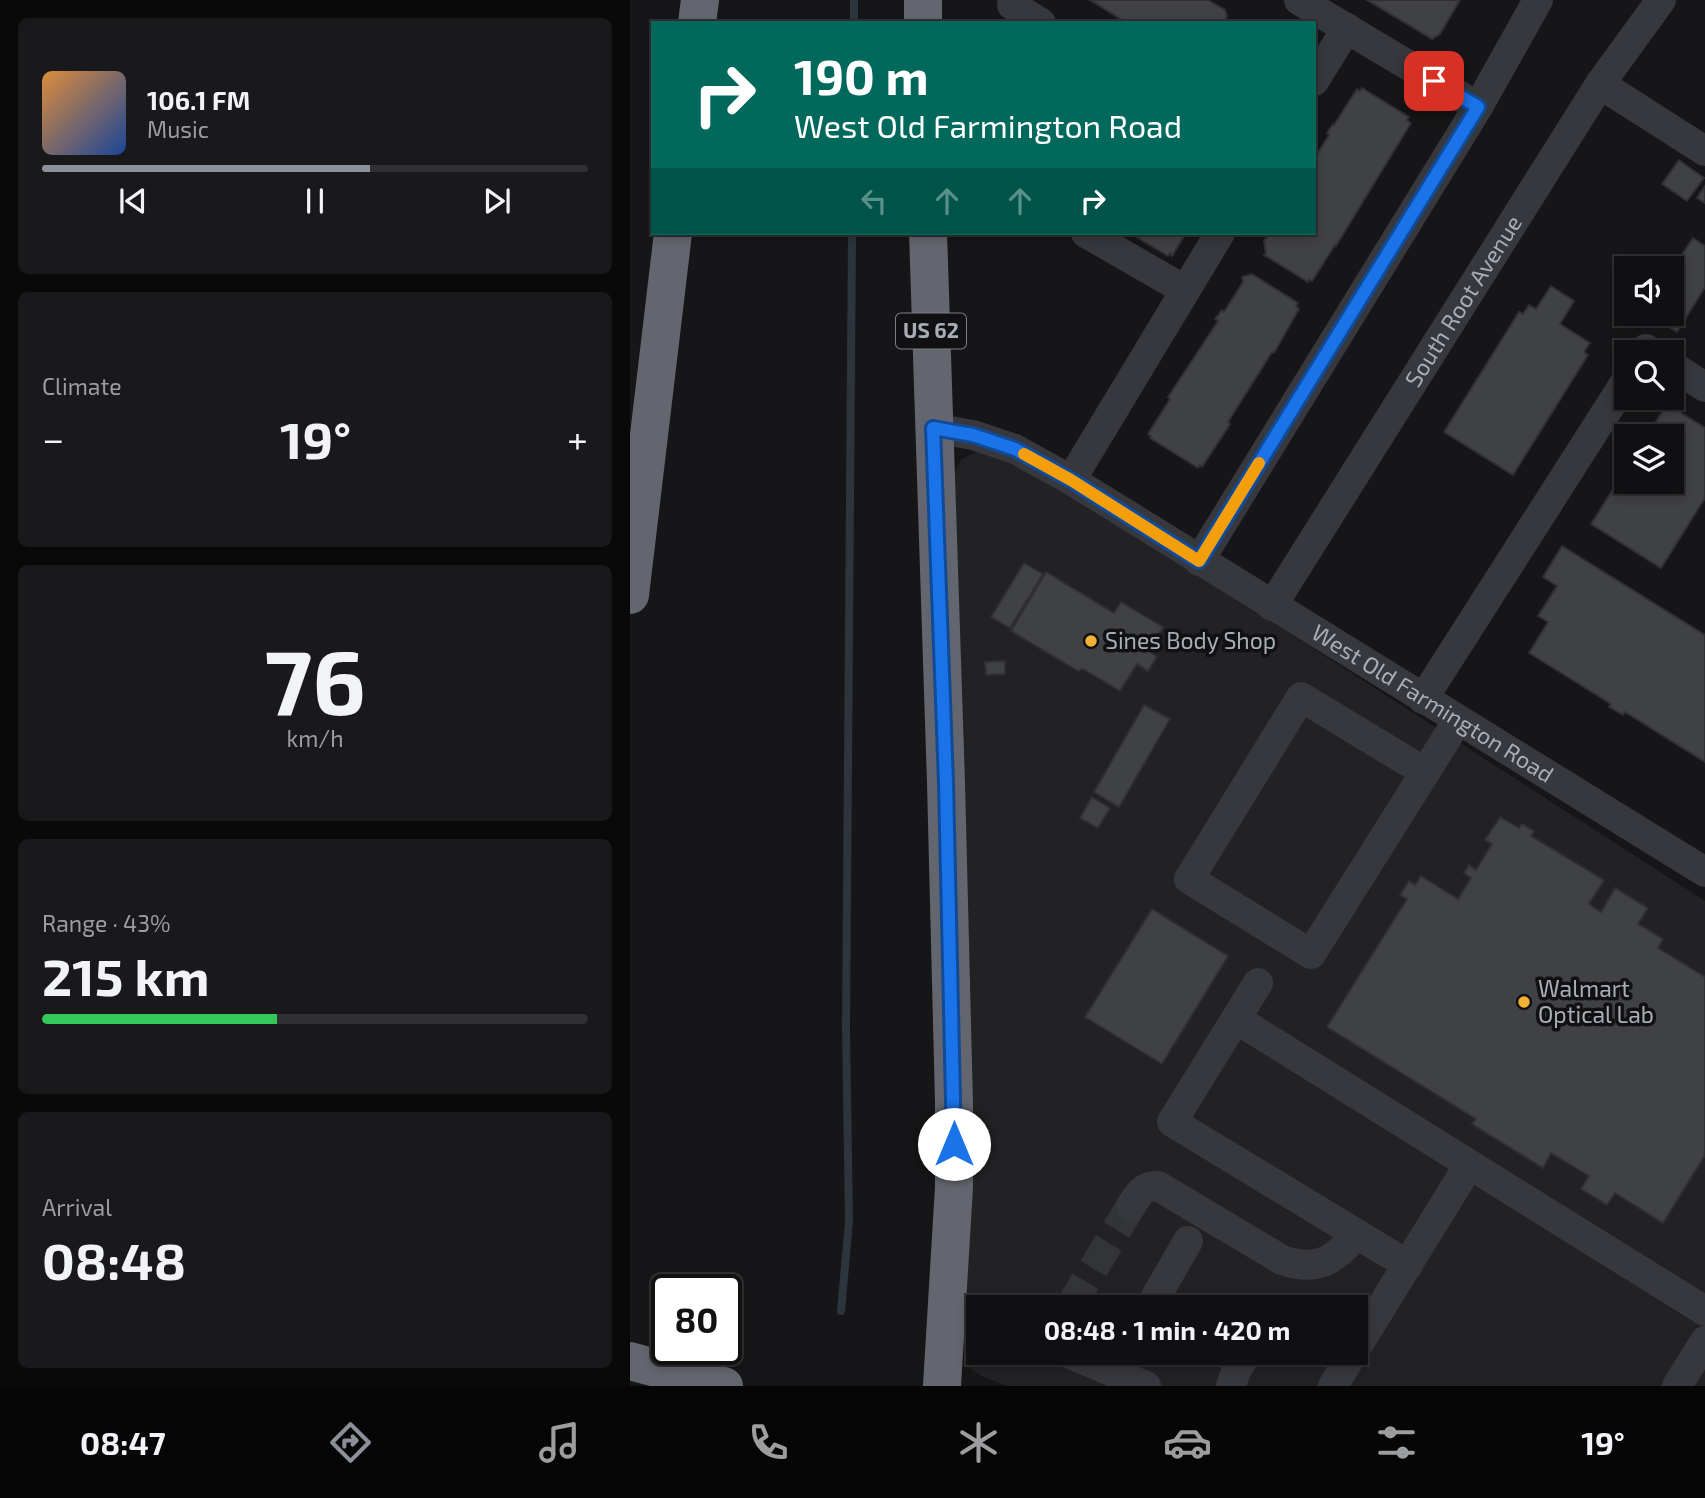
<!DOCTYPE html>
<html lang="en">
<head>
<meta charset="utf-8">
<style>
  :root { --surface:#101012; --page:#19191b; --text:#f1f3f6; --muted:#9c9d9f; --line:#303032; --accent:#8c9099 }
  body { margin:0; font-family:"Exo 2",sans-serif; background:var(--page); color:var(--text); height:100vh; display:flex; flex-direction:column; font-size:26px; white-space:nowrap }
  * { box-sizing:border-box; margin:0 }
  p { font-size:23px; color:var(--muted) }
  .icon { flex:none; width:38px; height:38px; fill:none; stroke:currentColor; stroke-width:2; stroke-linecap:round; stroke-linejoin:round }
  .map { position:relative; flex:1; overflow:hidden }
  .drawer { display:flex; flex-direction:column; gap:18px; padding:18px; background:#09090a; width:630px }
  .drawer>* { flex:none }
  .hud { position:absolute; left:21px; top:21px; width:665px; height:214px; border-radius:0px; box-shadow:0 4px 10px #0003,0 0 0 2px var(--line); background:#00695c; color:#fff; overflow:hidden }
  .tools { position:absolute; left:984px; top:256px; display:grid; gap:14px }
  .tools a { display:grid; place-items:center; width:70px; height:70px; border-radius:0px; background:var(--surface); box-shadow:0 4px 10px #0003,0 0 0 2px var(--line); font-size:35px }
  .speed { position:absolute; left:21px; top:1274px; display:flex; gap:14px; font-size:35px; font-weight:700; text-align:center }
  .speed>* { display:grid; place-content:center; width:91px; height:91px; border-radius:50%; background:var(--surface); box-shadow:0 4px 10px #0003,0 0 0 2px var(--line); line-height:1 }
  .speed .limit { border:4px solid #111; border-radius:10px; background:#fff; color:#111 }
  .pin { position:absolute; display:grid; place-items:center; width:60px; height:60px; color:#fff; margin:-30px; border-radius:14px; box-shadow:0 4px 10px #0006 }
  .me { position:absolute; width:77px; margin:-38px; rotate:0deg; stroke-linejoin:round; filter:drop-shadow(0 0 5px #0008) }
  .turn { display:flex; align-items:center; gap:24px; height:147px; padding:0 28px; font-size:32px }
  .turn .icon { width:91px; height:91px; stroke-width:2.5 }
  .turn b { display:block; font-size:49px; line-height:60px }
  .lanes { display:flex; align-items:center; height:66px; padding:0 28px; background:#0003; justify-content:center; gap:35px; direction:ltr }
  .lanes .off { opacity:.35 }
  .big { font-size:52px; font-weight:700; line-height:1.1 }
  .drawer .tile { flex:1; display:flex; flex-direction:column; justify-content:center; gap:10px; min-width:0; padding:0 24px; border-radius:10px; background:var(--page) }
  .drawer .dial { align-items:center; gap:0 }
  .dial b { font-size:91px; line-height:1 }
  .song { display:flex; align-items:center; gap:21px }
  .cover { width:84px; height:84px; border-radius:10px; background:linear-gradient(135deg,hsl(30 70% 55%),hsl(220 70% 35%)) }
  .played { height:7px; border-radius:4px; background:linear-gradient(90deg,var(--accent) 60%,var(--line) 60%) }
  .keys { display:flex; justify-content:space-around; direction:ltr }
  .heat { display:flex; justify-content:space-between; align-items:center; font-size:38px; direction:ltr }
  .charge { height:10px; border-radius:5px; background:linear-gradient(90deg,#34c759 43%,var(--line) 0) }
  .trip { position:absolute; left:336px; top:1295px; width:402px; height:70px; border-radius:0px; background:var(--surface); box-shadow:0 4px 10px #0003,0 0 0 2px var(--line); font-weight:700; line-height:70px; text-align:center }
  .menu { display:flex; height:112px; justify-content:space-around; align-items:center; background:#060607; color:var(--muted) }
  .menu .icon { width:49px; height:49px }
  .menu .current { color:var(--accent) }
  .menu b { font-size:32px; color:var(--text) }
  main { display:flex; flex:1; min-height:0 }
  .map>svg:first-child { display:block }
  .built { fill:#222225; fill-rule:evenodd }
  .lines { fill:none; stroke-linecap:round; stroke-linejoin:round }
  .stream { stroke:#2c353c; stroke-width:8 }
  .building { fill:#404145; stroke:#303034; stroke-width:2 }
  .minor-tunnel { stroke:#333438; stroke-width:30; stroke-dasharray:30 15; stroke-linecap:butt }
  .minor { stroke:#37383d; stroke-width:30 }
  .highway { stroke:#63666e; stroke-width:38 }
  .route-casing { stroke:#114b97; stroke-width:18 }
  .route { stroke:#1a73e8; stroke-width:12 }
  .slow { stroke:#f59e0b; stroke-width:12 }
  .poi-dot { fill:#f2b134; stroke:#111113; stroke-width:2.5 }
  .labels { text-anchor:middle; stroke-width:7; stroke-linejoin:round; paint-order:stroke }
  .shield { fill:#111113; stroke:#7b7e86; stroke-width:2 }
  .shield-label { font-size:21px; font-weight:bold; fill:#a8adb8 }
  .street-label { font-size:23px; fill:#a8adb8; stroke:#111113 }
  .poi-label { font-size:23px; fill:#a8adb8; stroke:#111113; text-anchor:start }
</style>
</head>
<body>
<main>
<section class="drawer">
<div class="tile">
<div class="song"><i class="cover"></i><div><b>106.1 FM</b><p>Music</p></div></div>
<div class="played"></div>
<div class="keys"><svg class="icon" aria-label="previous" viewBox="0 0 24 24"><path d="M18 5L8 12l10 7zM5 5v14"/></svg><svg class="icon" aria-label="pause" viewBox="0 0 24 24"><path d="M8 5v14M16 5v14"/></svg><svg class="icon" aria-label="next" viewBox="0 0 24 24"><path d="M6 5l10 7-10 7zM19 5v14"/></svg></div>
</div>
<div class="tile"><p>Climate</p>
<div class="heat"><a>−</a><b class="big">19°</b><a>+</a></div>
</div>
<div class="tile dial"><b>76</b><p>km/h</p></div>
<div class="tile"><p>Range · 43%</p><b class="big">215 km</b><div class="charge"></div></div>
<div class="tile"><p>Arrival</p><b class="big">08:48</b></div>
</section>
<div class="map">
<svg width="1075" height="1386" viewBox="0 0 1075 1386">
  <rect width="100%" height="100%" fill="#161618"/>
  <!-- built -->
  <path class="built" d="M349 452 381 462 424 486 616 605 1075 901V1386H377L351 1376 336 1365 334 1352 343 1105 342 1048 324 474 331 460 339 455ZM348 1307H726V1353H348Z"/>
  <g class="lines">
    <!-- stream -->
    <path class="stream" d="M224 23V0
      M211 1311 219 1221 216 1028 222 233"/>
  </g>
  <!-- building -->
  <path class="building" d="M460 0H578L595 10 597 17 594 23H497Z
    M737 0H830L810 34 802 39Z
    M732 88 779 117 777 120 781 123 706 246 705 245 682 281 679 279 678 282 634 255 636 253 634 241 639 233H684V159L699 135 697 133 703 124 704 125 727 89 730 91Z
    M1049 160 1074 178 1057 201 1032 184Z
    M1075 186V203L1067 198Z
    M500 233H556L542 256 540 253 538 256Z
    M1063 238 1075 246V287L1047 332 1017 313H1041V272Z
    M622 274 668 303 666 306 669 309 644 353 642 352 598 422 600 424 595 432 572 467 570 465 568 468 520 438 521 436 518 434 540 399 538 397 588 321 585 319 592 310 594 312 613 282 612 277Z
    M921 286 944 301 930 324 960 343 954 352 958 355 883 475 814 432 889 312 893 314 899 305 906 309Z
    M1037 404 1075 428V498L1031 568 961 524 996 469V481H1041V436H1017Z
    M932 546 1075 635V762L995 712 993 715 979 707 981 704 899 653 918 622 908 616 927 586 913 577Z
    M394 563 413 574 380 628 361 617Z
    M416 572 484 613 491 602 533 627 519 651 527 657 518 671 507 664 490 691 453 669 448 671 381 631Z
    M375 661V674L356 675 355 662Z
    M514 705 540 719 489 807 464 792Z
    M462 797 480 808 468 828 450 818Z
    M870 817 889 828 892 824 904 831 901 836 974 880 959 904 971 912 985 888 1018 908 1008 924 1033 939 1028 948 1075 977V1155L1033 1223 985 1193 977 1205 951 1189 959 1176 921 1153 913 1168 842 1124 846 1119 697 1027 777 899 770 895 779 881 785 885 791 876 828 899 841 878 834 873 839 865 846 870 862 844 855 840Z
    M522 909 598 956 532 1064 455 1017Z"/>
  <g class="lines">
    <!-- minor-tunnel -->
    <path class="minor-tunnel" d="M440 1307 501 1206"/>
    <!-- minor -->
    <g class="minor">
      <path d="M383 0 382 5 411 23"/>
      <path d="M669 0 848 107"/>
      <path d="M684 81 717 28"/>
      <path d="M970 84 1075 151"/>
      <path d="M456 233 555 290"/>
      <path d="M1014 352 1016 349 1020 352"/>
      <path d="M1041 365 1075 387"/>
      <path id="s1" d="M303 428 343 435 385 449 441 480 1075 872"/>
      <path d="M441 480 590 233"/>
      <path d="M569 561 848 107 908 0"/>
      <path id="s2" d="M642 606 970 84 1031 0"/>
      <path d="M793 699 996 381"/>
      <path d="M795 772 671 697 559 879 681 954 828 720"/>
      <path d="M628 983 542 1122 778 1265"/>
      <path d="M606 1019 1075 1311"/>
      <path d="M501 1206C509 1193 513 1186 528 1186L652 1260C687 1272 704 1261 727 1234"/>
      <path d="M520 1307 558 1241"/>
      <path d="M726 1348 839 1165"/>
      <path d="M438 1353 516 1386"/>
      <path d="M601 1386 606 1371 617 1353"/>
      <path d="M703 1386 723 1353"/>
      <path d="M1047 1386 1075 1341"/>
    </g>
    <!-- highway -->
    <path class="highway" d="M293 0V23
      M67 23 70 0
      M298 233 316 783 324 1102V1187L312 1386
      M0 595 43 233
      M0 1361 94 1386"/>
  </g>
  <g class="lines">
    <!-- route casing -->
    <g class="route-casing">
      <path id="route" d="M324 1144 316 783 303 428 343 435 385 449 441 480 569 561 848 107 804 81"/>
    </g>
    <!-- route -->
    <use href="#route" class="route"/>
    <!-- slow -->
    <path class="slow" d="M394 454 441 480 569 561 629 463"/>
  </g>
  <!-- markers -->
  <g class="poi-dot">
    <circle cx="461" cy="641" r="7"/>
    <circle cx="894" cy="1002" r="7"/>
  </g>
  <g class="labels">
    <!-- shield labels -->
    <rect class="shield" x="266" y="313.5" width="70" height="35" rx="5"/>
    <g class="shield-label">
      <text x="301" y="338">US 62</text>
    </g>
    <!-- street labels -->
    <g class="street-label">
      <text dy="8" stroke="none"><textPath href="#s2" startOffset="360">South Root Avenue</textPath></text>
      <text dy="8" stroke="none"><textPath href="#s1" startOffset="574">West Old Farmington Road</textPath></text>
    </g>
    <!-- poi labels -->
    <g class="poi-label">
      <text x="475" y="649">Sines Body Shop</text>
      <text x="908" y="997">Walmart<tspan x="908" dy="26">Optical Lab</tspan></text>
    </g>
  </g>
</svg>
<div class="tools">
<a><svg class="icon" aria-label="sound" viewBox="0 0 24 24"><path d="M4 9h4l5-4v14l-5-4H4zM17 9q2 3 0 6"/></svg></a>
<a><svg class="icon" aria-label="search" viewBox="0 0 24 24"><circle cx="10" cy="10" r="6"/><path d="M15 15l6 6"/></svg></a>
<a><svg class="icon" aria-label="layers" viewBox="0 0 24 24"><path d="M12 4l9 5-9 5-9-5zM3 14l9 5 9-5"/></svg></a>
</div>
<div class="speed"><div class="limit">80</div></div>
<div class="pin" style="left:804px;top:81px;background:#d93025"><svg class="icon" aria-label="arrive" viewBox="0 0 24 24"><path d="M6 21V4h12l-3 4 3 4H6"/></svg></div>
<svg class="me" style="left:324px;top:1144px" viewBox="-20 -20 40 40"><circle r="19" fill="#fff"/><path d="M0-13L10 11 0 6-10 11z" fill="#1a73e8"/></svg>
<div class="trip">08:48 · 1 min · 420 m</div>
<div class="hud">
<div class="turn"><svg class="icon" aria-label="right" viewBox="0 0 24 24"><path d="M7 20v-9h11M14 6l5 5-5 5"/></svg><div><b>190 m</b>West Old Farmington Road</div></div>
<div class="lanes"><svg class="icon off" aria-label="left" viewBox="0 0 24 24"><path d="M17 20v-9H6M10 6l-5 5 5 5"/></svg><svg class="icon off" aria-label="ahead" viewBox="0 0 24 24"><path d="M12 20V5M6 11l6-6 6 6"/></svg><svg class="icon off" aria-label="ahead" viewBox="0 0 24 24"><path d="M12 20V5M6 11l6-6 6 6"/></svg><svg class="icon" aria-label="right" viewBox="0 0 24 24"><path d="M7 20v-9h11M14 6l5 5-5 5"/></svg></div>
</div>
</div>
</main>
<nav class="menu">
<b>08:47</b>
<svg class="icon current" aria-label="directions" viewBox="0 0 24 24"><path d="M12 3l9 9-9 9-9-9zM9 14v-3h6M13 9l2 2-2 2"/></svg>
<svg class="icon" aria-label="music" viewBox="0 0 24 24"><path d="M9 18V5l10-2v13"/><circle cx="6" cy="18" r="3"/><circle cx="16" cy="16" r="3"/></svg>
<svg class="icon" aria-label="phone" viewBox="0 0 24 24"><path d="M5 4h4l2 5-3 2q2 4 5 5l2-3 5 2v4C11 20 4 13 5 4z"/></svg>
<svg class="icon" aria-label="climate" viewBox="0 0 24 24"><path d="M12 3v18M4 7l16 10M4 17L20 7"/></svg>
<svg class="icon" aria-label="car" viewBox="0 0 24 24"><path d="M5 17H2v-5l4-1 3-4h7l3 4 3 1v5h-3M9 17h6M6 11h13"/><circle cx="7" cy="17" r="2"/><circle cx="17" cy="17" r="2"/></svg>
<svg class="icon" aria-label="filters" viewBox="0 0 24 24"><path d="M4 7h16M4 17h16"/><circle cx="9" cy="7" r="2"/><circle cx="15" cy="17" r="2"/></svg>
<b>19°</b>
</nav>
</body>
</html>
